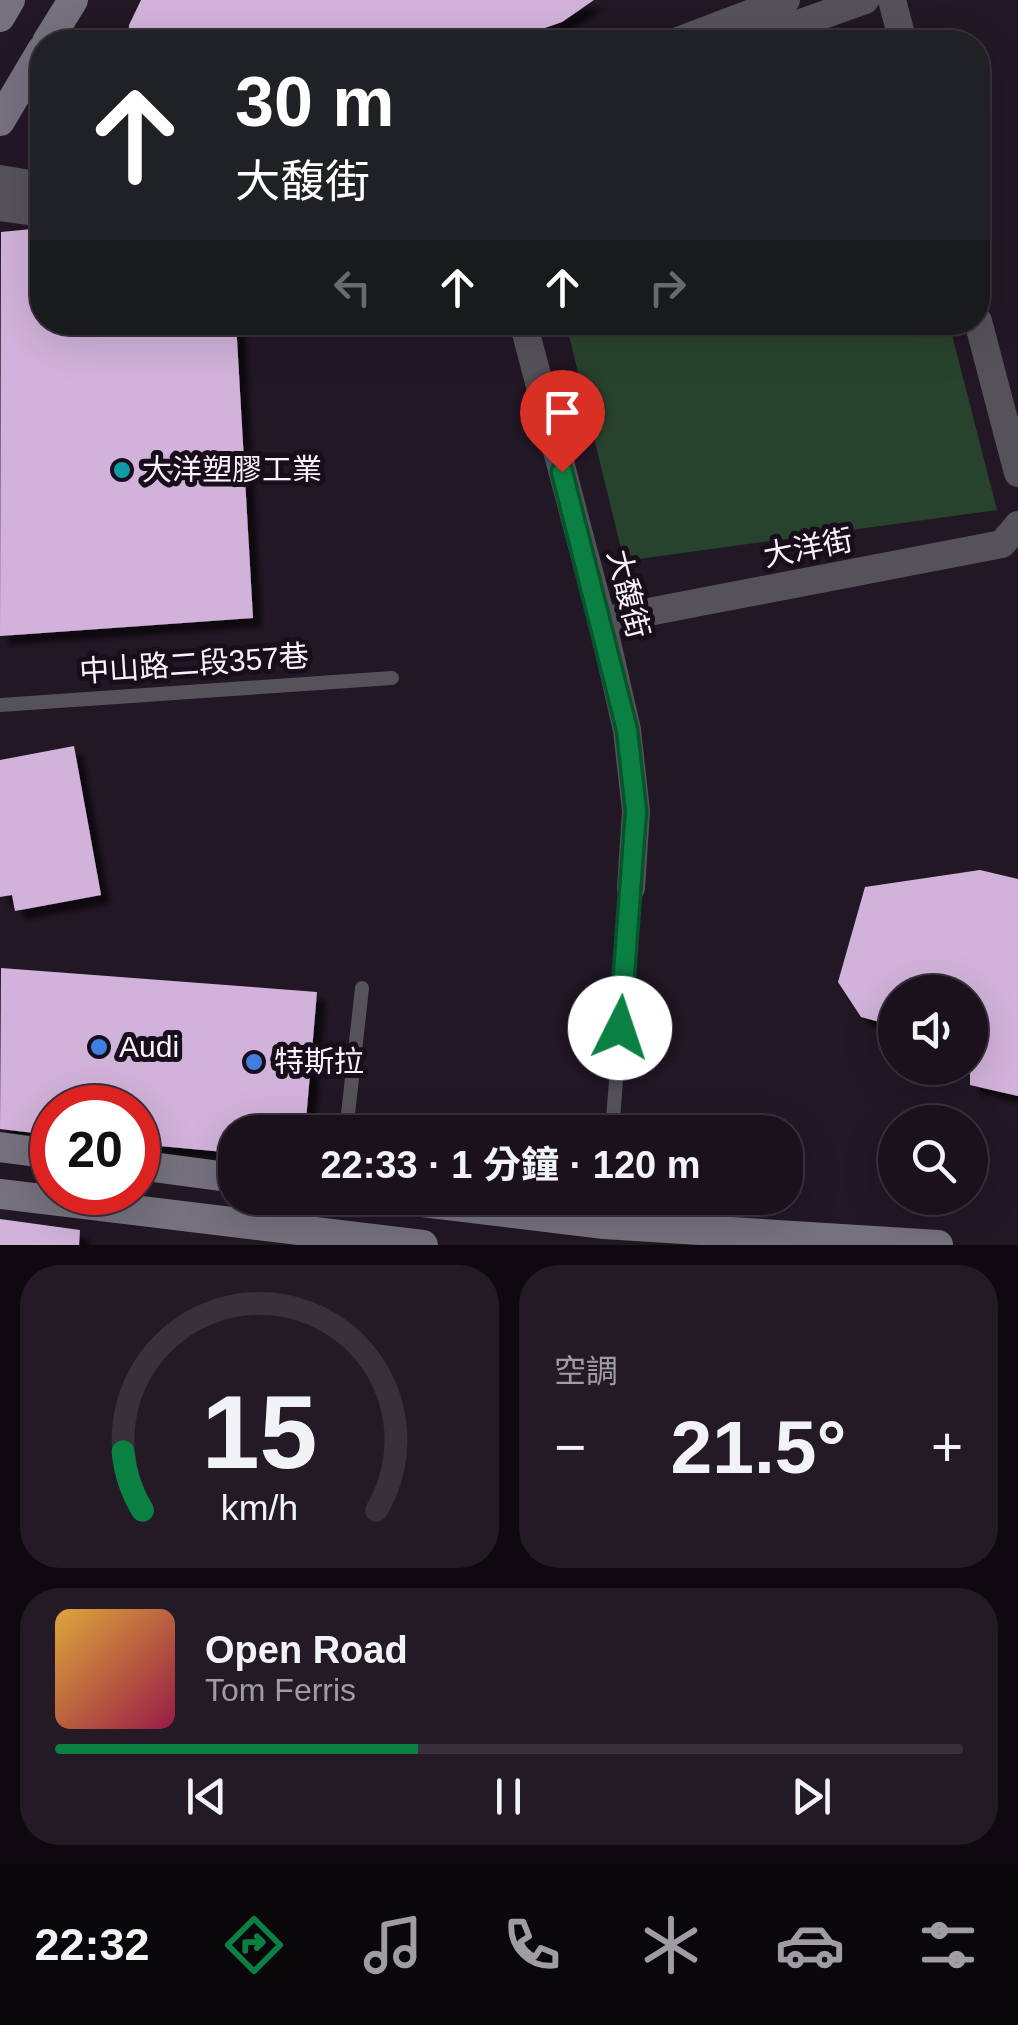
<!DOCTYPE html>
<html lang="zh-TW">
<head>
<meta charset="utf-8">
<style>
  :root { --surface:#1a111c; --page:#231a25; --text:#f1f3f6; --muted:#9f9da3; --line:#38313b; --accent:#0b8043 }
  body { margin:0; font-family:Helvetica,"Noto Sans TC",sans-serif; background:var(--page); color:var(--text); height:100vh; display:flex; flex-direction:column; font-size:38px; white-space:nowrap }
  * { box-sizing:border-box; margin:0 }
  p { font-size:32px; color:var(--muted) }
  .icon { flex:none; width:55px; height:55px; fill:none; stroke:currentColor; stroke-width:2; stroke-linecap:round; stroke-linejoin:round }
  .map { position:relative; height:1245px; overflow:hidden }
  .panel { display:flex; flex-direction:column; gap:20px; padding:20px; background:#0e090f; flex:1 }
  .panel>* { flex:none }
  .top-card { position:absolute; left:30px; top:30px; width:960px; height:305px; border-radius:40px; box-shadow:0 10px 40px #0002,0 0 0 2px var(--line); background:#202124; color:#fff; overflow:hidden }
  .fabs { position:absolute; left:878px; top:975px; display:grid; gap:20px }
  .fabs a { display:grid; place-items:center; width:110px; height:110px; border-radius:50%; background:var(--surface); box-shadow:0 10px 40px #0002,0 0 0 2px var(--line); font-size:50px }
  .speed { position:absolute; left:30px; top:1085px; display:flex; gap:20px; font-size:50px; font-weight:700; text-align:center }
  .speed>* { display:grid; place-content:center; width:130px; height:130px; border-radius:50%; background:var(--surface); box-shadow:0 10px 40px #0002,0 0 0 2px var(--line); line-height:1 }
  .speed .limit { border:15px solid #d22; background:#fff; color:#111 }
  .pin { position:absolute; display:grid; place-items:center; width:85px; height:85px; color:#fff; margin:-102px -42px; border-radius:50% 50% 50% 0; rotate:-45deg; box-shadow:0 0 10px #0007 }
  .pin .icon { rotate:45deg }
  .me { position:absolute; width:110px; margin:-55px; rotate:4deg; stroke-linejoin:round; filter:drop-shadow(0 0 8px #0008) }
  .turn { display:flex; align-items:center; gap:35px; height:210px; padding:0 40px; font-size:45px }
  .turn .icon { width:130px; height:130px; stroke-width:2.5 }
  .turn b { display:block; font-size:70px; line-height:85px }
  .lanes { display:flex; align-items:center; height:95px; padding:0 40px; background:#0003; justify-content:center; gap:50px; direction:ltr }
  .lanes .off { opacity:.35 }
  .big { font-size:75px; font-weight:700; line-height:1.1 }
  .panel .card { flex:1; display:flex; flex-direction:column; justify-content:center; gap:15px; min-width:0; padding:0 35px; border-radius:40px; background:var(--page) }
  .panel .dial { align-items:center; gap:0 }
  .dial svg { height:260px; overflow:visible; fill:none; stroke:var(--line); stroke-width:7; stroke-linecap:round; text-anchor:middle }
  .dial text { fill:var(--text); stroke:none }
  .song { display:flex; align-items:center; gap:30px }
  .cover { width:120px; height:120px; border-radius:15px; background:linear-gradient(135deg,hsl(40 70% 55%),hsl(340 70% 35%)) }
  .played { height:10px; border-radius:5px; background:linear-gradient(90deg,var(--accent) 40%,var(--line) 40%) }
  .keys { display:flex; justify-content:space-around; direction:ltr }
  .heat { display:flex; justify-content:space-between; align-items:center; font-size:55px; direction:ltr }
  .panel .tiles { flex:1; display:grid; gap:20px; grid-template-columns:1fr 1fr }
  .card:last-child { grid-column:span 2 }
  .trip { position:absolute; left:218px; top:1115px; width:585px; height:100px; border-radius:40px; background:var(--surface); box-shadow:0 10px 40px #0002,0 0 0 2px var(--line); font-weight:700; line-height:100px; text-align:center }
  .dock { display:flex; height:160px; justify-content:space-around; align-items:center; background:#0a070b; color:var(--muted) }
  .dock .icon { width:70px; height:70px }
  .dock .on { color:var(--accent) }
  .dock b { font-size:45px; color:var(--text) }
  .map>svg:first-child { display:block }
  .green { fill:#28432d }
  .building { fill:#d1b2da; filter:url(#shadow) }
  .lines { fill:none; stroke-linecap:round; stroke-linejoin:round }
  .lane { stroke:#55525a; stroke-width:14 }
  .street { stroke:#55525a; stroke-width:28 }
  .secondary { stroke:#75717e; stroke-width:30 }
  .route-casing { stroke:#07532c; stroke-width:25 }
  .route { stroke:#0b8043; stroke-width:18 }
  .culture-dot { fill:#0f9aa8; stroke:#180e1b; stroke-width:4 }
  .shop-dot { fill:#3f7fe0; stroke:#180e1b; stroke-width:4 }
  .labels { text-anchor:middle; stroke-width:10; stroke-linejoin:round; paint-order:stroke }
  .poi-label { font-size:30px; fill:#f9f1fb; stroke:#180e1b; text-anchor:start }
  .street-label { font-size:30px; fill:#f9f1fb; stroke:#180e1b }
</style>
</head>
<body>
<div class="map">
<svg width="1018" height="1245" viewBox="0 0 1018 1245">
  <defs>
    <filter id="shadow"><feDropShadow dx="9" dy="9" stdDeviation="2.5" flood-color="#0009"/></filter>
  </defs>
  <rect width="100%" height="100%" fill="#221725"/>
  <!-- green -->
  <path class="green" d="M566 323H949L997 510 624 561Z"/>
  <!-- building -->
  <path class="building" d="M141 0H594L562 22 504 42H128L129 25Z
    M32 229 42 230V322H236L253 618 0 636 1 232Z
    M74 746 101 895 15 911 12 895 0 897V760Z
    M980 870 1018 879V1096L970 1085V992H895V1026L861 1017 838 982 865 887Z
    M1 968 317 992 305 1132H235V1153L138 1144V1108H52V1135L0 1129Z
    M0 1219 80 1230 79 1245H0Z"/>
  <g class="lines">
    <!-- lane -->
    <path class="lane" d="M0 705 392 678
      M346 1132 362 988
      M612 1132 631 888
      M604 1224 607 1198"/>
    <!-- street -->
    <path class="street" d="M892 0 903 42
      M675 42 786 0
      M748 42 865 0
      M0 179 42 186
      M0 207 42 213
      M978 321 1018 473
      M523 322 602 621 627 730 636 811 631 888
      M602 621 1002 544 1018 525"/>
    <!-- secondary -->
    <path class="secondary" d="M0 17 10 0
      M47 42 73 0
      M0 121 42 50
      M0 1147 52 1154
      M138 1165 235 1178
      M0 1194 423 1245
      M389 1198 604 1224 938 1245"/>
  </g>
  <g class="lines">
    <!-- route casing -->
    <g class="route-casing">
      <path id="route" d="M562 472 627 730 636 811 620 1028"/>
    </g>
    <!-- route -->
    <use href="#route" class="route"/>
  </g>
  <!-- markers -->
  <circle class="culture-dot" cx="122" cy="470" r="10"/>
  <g class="shop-dot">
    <circle cx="99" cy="1047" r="10"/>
    <circle cx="254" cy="1062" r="10"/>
  </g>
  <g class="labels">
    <!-- poi labels -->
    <g class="poi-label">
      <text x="142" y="480">大洋塑膠工業</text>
      <text x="119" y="1057">Audi</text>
      <text x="274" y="1072">特斯拉</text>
    </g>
    <!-- street labels -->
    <g class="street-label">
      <text transform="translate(808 548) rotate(-11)" y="10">大洋街</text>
      <text transform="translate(628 594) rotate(76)" y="10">大馥街</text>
      <text transform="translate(194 664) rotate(-4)" y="10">中山路二段357巷</text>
    </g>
  </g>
</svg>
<div class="fabs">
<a><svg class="icon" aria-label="sound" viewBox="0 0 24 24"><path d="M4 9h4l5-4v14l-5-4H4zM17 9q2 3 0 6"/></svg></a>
<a><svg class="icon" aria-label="search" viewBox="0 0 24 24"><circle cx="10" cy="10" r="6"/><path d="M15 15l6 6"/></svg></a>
</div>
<div class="speed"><div class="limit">20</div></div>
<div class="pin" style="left:562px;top:472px;background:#d93025"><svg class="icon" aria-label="arrive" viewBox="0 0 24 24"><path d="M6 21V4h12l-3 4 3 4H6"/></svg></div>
<svg class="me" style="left:620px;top:1028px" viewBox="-20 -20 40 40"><circle r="19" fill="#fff"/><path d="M0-13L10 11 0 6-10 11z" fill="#0b8043"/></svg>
<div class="trip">22:33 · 1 分鐘 · 120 m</div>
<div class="top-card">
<div class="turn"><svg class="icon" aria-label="ahead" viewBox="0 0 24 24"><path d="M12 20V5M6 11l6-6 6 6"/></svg><div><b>30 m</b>大馥街</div></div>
<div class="lanes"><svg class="icon off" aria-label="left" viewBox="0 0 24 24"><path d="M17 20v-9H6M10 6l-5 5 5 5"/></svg><svg class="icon" aria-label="ahead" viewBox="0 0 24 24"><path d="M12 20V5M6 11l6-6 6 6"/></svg><svg class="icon" aria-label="ahead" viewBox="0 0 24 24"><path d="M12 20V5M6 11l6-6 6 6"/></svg><svg class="icon off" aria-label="right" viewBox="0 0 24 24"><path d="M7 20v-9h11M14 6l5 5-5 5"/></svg></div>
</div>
</div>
<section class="panel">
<div class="tiles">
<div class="card dial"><svg viewBox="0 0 100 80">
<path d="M14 69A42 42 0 1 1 86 69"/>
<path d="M14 69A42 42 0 0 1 8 51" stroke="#0b8043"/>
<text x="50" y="56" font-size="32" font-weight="700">15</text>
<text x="50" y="72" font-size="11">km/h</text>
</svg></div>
<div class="card"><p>空調</p>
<div class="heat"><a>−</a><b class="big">21.5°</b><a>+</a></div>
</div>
<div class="card">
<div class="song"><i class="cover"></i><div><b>Open Road</b><p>Tom Ferris</p></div></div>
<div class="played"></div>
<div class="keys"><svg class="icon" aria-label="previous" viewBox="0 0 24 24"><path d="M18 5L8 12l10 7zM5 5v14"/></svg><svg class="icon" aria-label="pause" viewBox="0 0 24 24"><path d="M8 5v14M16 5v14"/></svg><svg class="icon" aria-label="next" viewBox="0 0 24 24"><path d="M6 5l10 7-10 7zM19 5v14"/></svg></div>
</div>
</div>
</section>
<nav class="dock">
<b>22:32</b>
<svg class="icon on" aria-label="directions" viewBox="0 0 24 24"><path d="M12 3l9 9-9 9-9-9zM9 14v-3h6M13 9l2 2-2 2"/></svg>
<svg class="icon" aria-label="music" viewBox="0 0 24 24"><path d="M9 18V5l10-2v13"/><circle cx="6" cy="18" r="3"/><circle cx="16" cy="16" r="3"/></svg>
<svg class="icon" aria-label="phone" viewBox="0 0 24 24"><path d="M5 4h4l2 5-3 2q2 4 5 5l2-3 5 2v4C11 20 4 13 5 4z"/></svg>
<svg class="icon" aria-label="climate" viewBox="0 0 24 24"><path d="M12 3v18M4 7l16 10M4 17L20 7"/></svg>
<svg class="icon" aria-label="car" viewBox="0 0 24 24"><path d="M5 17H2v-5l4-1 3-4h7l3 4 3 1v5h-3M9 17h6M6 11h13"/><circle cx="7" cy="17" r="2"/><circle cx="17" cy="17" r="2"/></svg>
<svg class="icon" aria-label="filters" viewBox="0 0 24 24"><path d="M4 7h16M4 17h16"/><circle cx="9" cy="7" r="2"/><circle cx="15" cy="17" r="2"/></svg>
</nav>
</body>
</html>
